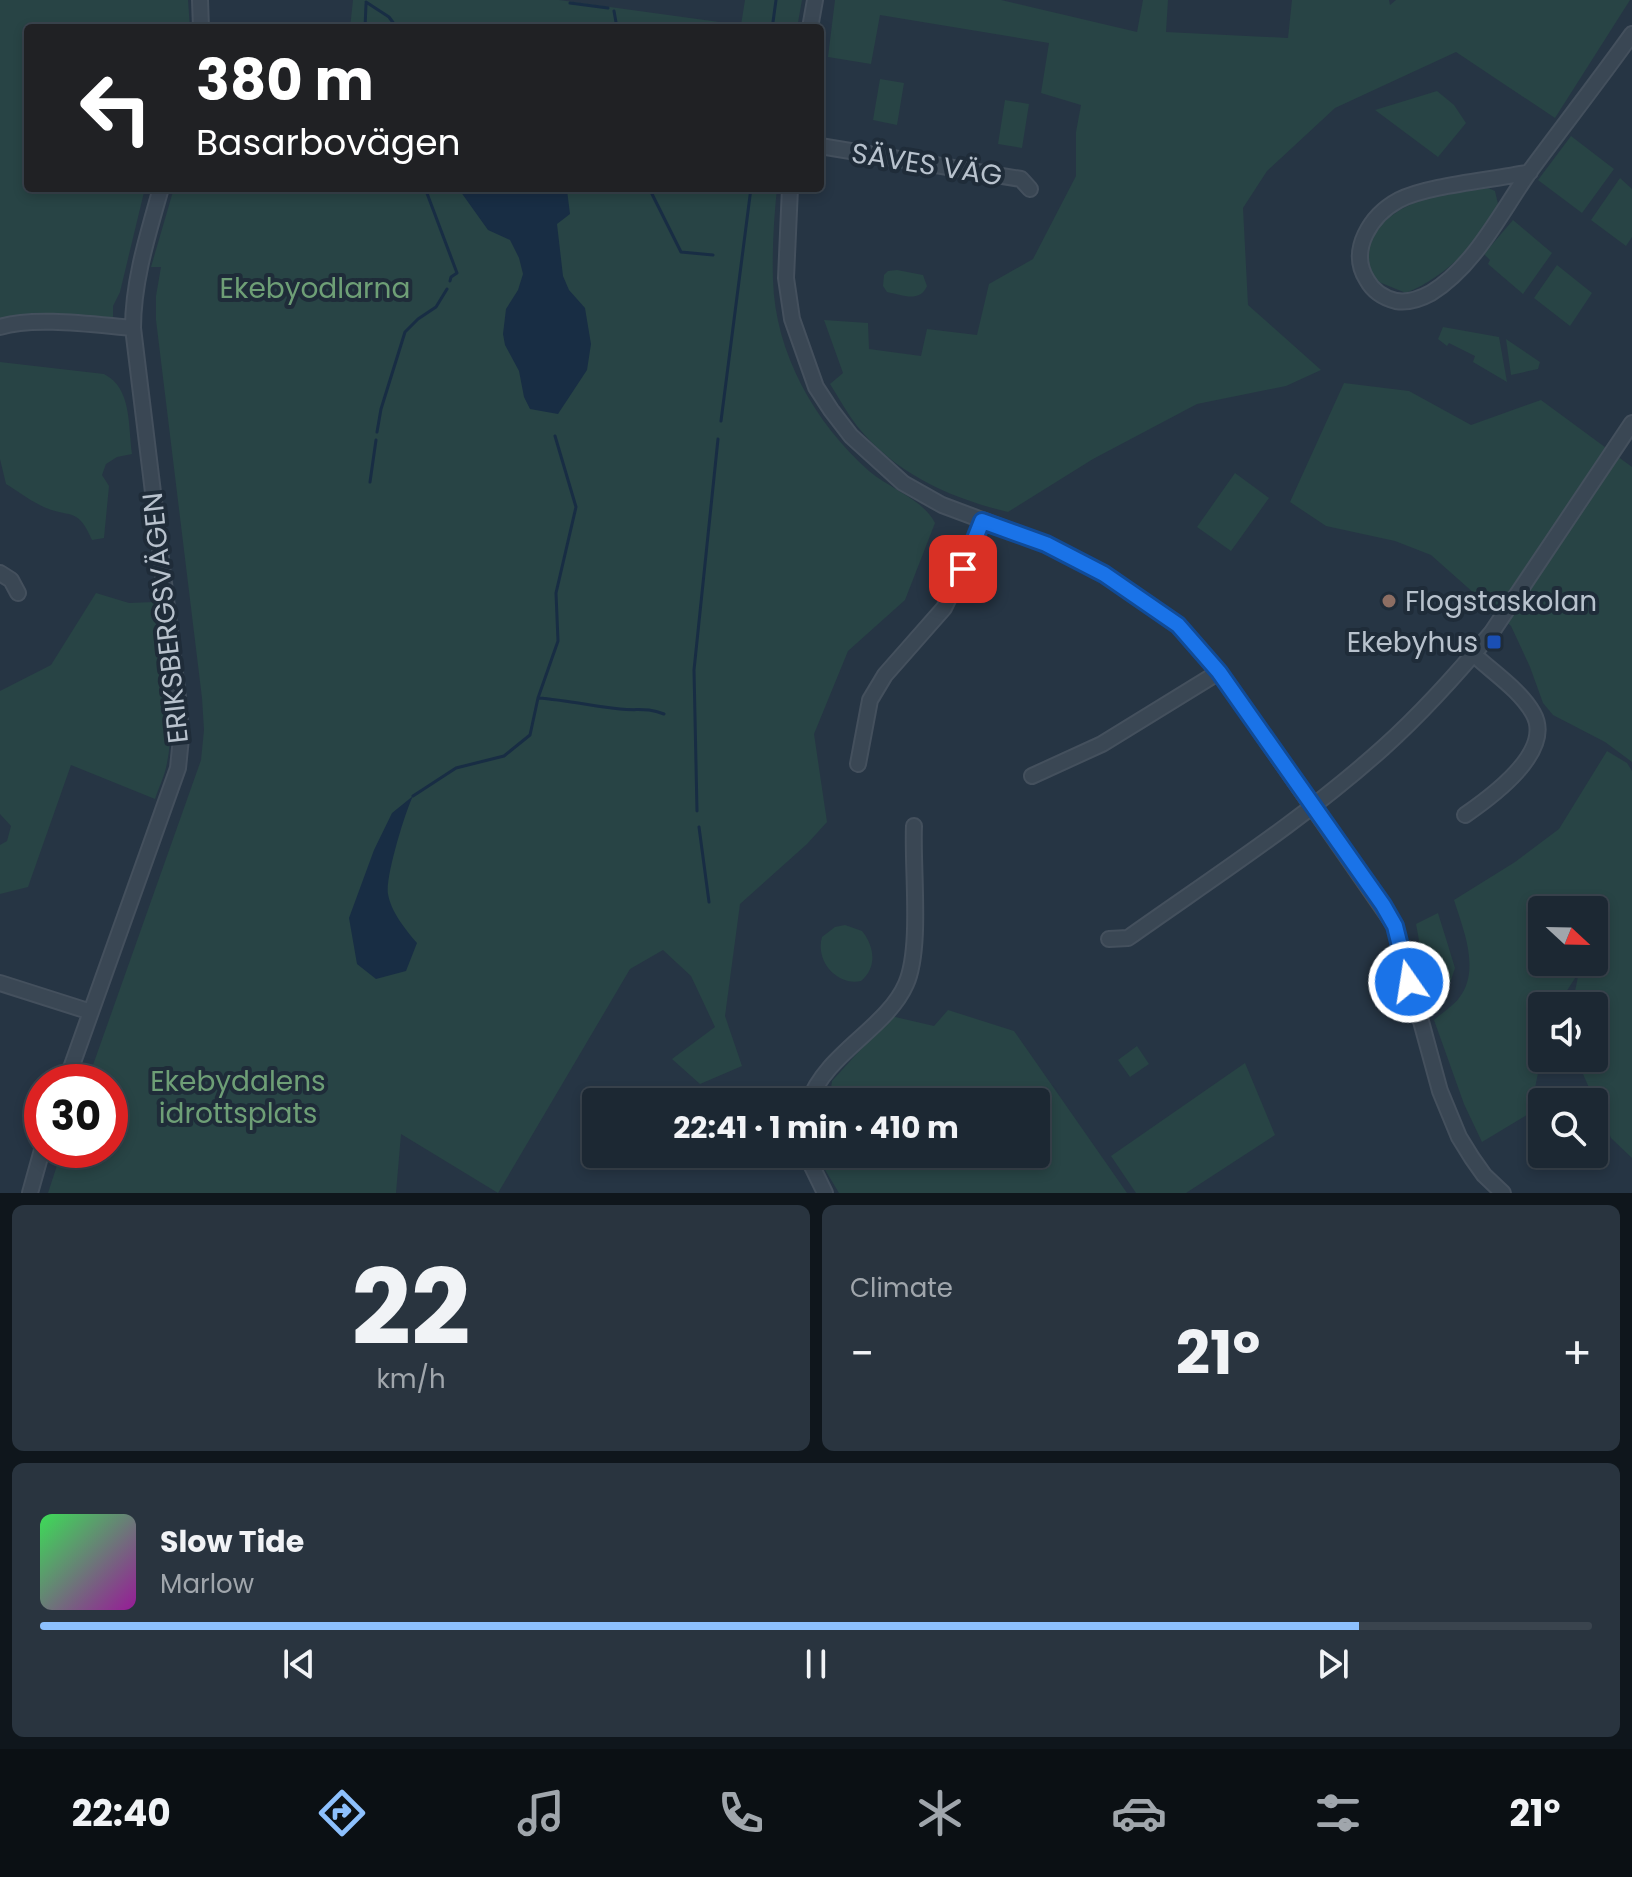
<!DOCTYPE html>
<html lang="en">
<head>
<meta charset="utf-8">
<style>
  :root { --surface:#1c2833; --page:#29343f; --text:#f1f3f6; --muted:#a0a6ac; --line:#3a444e; --accent:#8dc0fd }
  body { margin:0; font-family:Poppins,sans-serif; background:var(--page); color:var(--text); height:100vh; display:flex; flex-direction:column; font-size:30px; white-space:nowrap }
  * { box-sizing:border-box; margin:0 }
  p { font-size:26px; color:var(--muted) }
  .icon { flex:none; width:44px; height:44px; fill:none; stroke:currentColor; stroke-width:2; stroke-linecap:round; stroke-linejoin:round }
  .map { position:relative; height:1193px; overflow:hidden }
  .side { display:flex; flex-direction:column; gap:12px; padding:12px; background:#0f161c; flex:1 }
  .side>* { flex:none }
  .hud { position:absolute; left:24px; top:24px; width:800px; height:168px; border-radius:8px; box-shadow:0 4px 12px #0003,0 0 0 2px var(--line); background:#202124; color:#fff; overflow:hidden }
  .needle { width:52px; rotate:112deg }
  .tools { position:absolute; left:1528px; top:896px; display:grid; gap:16px }
  .tools a { display:grid; place-items:center; width:80px; height:80px; border-radius:8px; background:var(--surface); box-shadow:0 4px 12px #0003,0 0 0 2px var(--line); font-size:40px }
  .speed { position:absolute; left:24px; top:1064px; display:flex; gap:16px; font-size:40px; font-weight:700; text-align:center }
  .speed>* { display:grid; place-content:center; width:104px; height:104px; border-radius:50%; background:var(--surface); box-shadow:0 4px 12px #0003,0 0 0 2px var(--line); line-height:1 }
  .speed .limit { border:12px solid #d22; background:#fff; color:#111 }
  .pin { position:absolute; display:grid; place-items:center; width:68px; height:68px; color:#fff; margin:-34px; border-radius:16px; box-shadow:0 4px 12px #0006 }
  .me { position:absolute; width:88px; margin:-44px; rotate:347deg; stroke-linejoin:round; filter:drop-shadow(0 0 6px #0008) }
  .turn { display:flex; align-items:center; gap:28px; height:168px; padding:0 40px; font-size:36px }
  .turn .icon { width:104px; height:104px; stroke-width:2.5 }
  .turn b { display:block; font-size:56px; line-height:68px }
  .big { font-size:60px; font-weight:700; line-height:1.1 }
  .side .tile { flex:1; display:flex; flex-direction:column; justify-content:center; gap:12px; min-width:0; padding:0 28px; border-radius:12px; background:var(--page) }
  .side .dial { align-items:center; gap:0 }
  .dial b { font-size:104px; line-height:1 }
  .song { display:flex; align-items:center; gap:24px }
  .cover { width:96px; height:96px; border-radius:12px; background:linear-gradient(135deg,hsl(130 70% 55%),hsl(300 70% 35%)) }
  .played { height:8px; border-radius:4px; background:linear-gradient(90deg,var(--accent) 85%,var(--line) 85%) }
  .keys { display:flex; justify-content:space-around; direction:ltr }
  .heat { display:flex; justify-content:space-between; align-items:center; font-size:44px; direction:ltr }
  .side .tiles { flex:1; display:grid; gap:12px; grid-template-columns:1fr 1fr }
  .tile:last-child { grid-column:span 2 }
  .trip { position:absolute; left:582px; top:1088px; width:468px; height:80px; border-radius:8px; background:var(--surface); box-shadow:0 4px 12px #0003,0 0 0 2px var(--line); font-weight:700; line-height:80px; text-align:center }
  .menu { display:flex; height:128px; justify-content:space-around; align-items:center; background:#0b1014; color:var(--muted) }
  .menu .icon { width:56px; height:56px }
  .menu .on { color:var(--accent) }
  .menu b { font-size:36px; color:var(--text) }
  .map>svg:first-child { display:block }
  .green { fill:#284445; fill-rule:evenodd }
  .water { fill:#182d44 }
  .lines { fill:none; stroke-linecap:round; stroke-linejoin:round }
  .stream { stroke:#182d44; stroke-width:3 }
  .street-casing { stroke:#44505d; stroke-width:18 }
  .street { stroke:#3a4754; stroke-width:14 }
  .route-casing { stroke:#114b97; stroke-width:20 }
  .route { stroke:#1a73e8; stroke-width:14 }
  .education-dot { fill:#8d6e63; stroke:#1f2c39; stroke-width:3 }
  .transit-dot { fill:#1a4fb4; stroke:#1f2c39; stroke-width:3 }
  .labels { text-anchor:middle; stroke-width:8; stroke-linejoin:round; paint-order:stroke }
  .street-label { font-size:28px; fill:#b8c2cd; stroke:#1f2c39 }
  .park-label { font-size:28px; fill:#6e9f76; stroke:#1f2c39 }
  .poi-label { font-size:28px; fill:#b8c2cd; stroke:#1f2c39; text-anchor:start }
</style>
</head>
<body>
<div class="map">
<svg width="1632" height="1193" viewBox="0 0 1632 1193">
  <rect width="100%" height="100%" fill="#263544"/>
  <!-- green -->
  <path class="green" d="M0 0H188L190 28H28V188H145L120 292 113 306V327H0Z
    M353 0H559L741 25 745 0H802L797 28H350Z
    M835 0H1001L1137 32 1143 0H1168L1166 32 1288 38 1292 0H1389L1390 5 1396 0H1630L1555 118 1456 52 1335 108 1267 171 1243 208 1248 305 1321 370 1286 386 1197 404 1093 459 1008 512C950 498 896 474 857 426 847 413 839 398 830 384L843 373 824 320 868 323 869 349 921 356 927 329 977 335 989 284 1033 259 1076 176V132L1081 105 1041 93 1049 43 880 15 871 64 828 57Z
    M880 79 904 83 897 125 873 120Z
    M1437 91 1454 105 1466 123 1438 157 1375 110Z
    M1005 100 1029 104 1022 148 998 144Z
    M1571 136 1614 169 1582 213 1538 180Z
    M1620 178 1632 189V237L1626 246 1591 220Z
    M174 188H777C774 218 772 249 773 280 775 353 815 423 869 471 890 489 923 499 935 523L905 600 848 651 814 734 827 822 807 844 740 904 725 1016 742 1066 700 1084 672 1059 715 1027 691 976 663 950 630 969 498 1193 401 1134 396 1193H48L62 1150H110V1082H87L201 760 204 730 202 698 156 320V296L161 267H151Z
    M1488 188 1495 191 1498 204C1480 243 1445 277 1406 293L1374 280C1364 259 1362 247 1378 228 1407 196 1447 194 1488 188Z
    M1513 220 1552 253 1523 294 1488 264 1490 260 1484 254Z
    M1557 265 1592 293 1570 326 1534 298Z
    M897 270 923 275 927 286C920 303 902 295 887 292L883 286 884 275 888 271Z
    M1443 327 1499 337 1507 382 1473 362 1475 356 1449 343 1447 346 1438 339Z
    M1506 339 1540 362 1538 369 1511 375Z
    M0 362 104 374C132 388 128 425 132 454L117 457 106 464 102 475 109 486 104 538 92 540C78 508 73 518 46 508 32 502 19 492 6 484L0 459Z
    M1344 383 1409 391 1471 425 1541 400 1632 467V762L1605 742 1553 715 1543 703 1530 667 1511 626 1431 555 1395 541 1326 526 1290 502Z
    M1235 473 1269 498 1231 551 1197 527Z
    M96 593 129 603 154 602C163 650 177 715 167 763 165 775 159 787 155 799L71 765 28 887 0 894V845L7 841 11 826 0 814V691L51 665Z
    M1607 751 1627 763 1632 771V1158L1611 1138 1576 1058H1594V1006H1572L1579 972 1557 1006H1542V1053L1530 1113 1482 1142 1464 1104 1434 1020C1442 1013 1453 1006 1459 998 1481 970 1463 929 1454 900L1515 862 1559 829ZM1542 910H1594V962H1542Z
    M1438 913 1455 968 1447 992 1430 1001 1416 924Z
    M845 925 862 931C875 947 877 968 861 981 837 986 815 961 822 937L835 927Z
    M948 1010 1014 1031 1127 1193H839L821 1163 822 1154H1036V1102H829L832 1081 891 1016 934 1026Z
    M1137 1046 1149 1064 1130 1077 1118 1060Z
    M1245 1063 1275 1135 1186 1193H1136L1111 1156Z"/>
  <!-- water -->
  <path class="water" d="M458 188H565L567 190 570 214 557 224 563 276 569 290 585 308 591 344 587 370 558 414 530 409 524 397 519 371 505 345 503 334 506 309 518 290 523 274 519 258 510 240 488 230Z
    M413 796C405 812 385 878 388 894 391 912 406 930 417 943L406 971 376 979 357 964 349 918 374 850 392 813Z"/>
  <g class="lines">
    <!-- stream -->
    <path class="stream" d="M366 2 389 17 397 28
      M570 3 608 8
      M614 11 617 28
      M773 22 776 0
      M365 28 366 4
      M425 188 457 273 451 277 450 281
      M649 188 681 252 713 255
      M721 421 751 188
      M377 432 381 409 405 332 418 319 436 307 447 289
      M370 482 376 440
      M538 698C566 700 593 706 620 709 638 711 646 707 664 714
      M413 796 456 768 504 756 530 735 538 698 558 641 556 593 576 507 555 436
      M697 811 694 670 718 439
      M699 827 709 902"/>
    <!-- street casing -->
    <g class="street-casing">
      <path id="street" d="M200 0 201 28
        M810 28 815 0
        M820 146 1021 179 1030 189
        M1530 172C1494 180 1428 185 1399 200 1371 215 1348 250 1367 280 1373 291 1384 298 1396 301 1408 303 1420 299 1431 293 1475 266 1501 212 1530 171 1564 125 1599 80 1632 34
        M790 188 786 278 792 319 816 387 831 410 851 436 903 483 942 505 1046 544 1104 574 1178 625 1219 672 1395 926 1440 1091 1459 1137 1472 1158 1484 1175 1503 1193
        M0 327C34 316 96 325 133 328
        M0 573 11 580 18 593
        M858 764 870 700 885 675 944 608 963 569 982 521
        M1032 776 1102 744 1219 672
        M1465 815C1491 797 1555 751 1533 713 1521 692 1498 676 1480 660
        M1109 939 1128 938C1214 877 1304 819 1383 748 1422 713 1458 673 1492 632L1632 423
        M0 983 91 1012
        M66 1082 178 768 181 738 179 706 133 328C133 281 148 234 161 188
        M809 1102C825 1054 887 1028 906 984 922 948 912 868 914 826
        M806 1154 825 1193
        M30 1193 42 1150"/>
    </g>
    <!-- street -->
    <use href="#street" class="street"/>
  </g>
  <g class="lines">
    <!-- route casing -->
    <g class="route-casing">
      <path id="route" d="M963 569 982 521 1046 544 1104 574 1178 625 1219 672 1383 905 1395 926 1409 982"/>
    </g>
    <!-- route -->
    <use href="#route" class="route"/>
  </g>
  <!-- markers -->
  <circle class="education-dot" cx="1389" cy="601" r="8"/>
  <rect class="transit-dot" x="1486" y="634" width="16" height="16" rx="4"/>
  <g class="labels">
    <!-- street labels -->
    <g class="street-label">
      <text transform="translate(927 164) rotate(9)" y="10">SÄVES VÄG</text>
      <text transform="translate(165 618) rotate(-96)" y="10">ERIKSBERGSVÄGEN</text>
    </g>
    <!-- park labels -->
    <g class="park-label">
      <text x="315" y="298">Ekebyodlarna</text>
      <text x="238" y="1091">Ekebydalens<tspan x="238" dy="32">idrottsplats</tspan></text>
    </g>
    <!-- poi labels -->
    <g class="poi-label">
      <text x="1405" y="611">Flogstaskolan</text>
      <text x="1478" y="652" text-anchor="end">Ekebyhus</text>
    </g>
  </g>
</svg>
<div class="tools">
<a><svg class="needle" viewBox="-14 -14 28 28"><path d="M0-13l5 13h-10z" fill="#e53935"/><path d="M0 13l5-13h-10z" fill="#a0a6ac"/></svg></a>
<a><svg class="icon" aria-label="sound" viewBox="0 0 24 24"><path d="M4 9h4l5-4v14l-5-4H4zM17 9q2 3 0 6"/></svg></a>
<a><svg class="icon" aria-label="search" viewBox="0 0 24 24"><circle cx="10" cy="10" r="6"/><path d="M15 15l6 6"/></svg></a>
</div>
<div class="speed"><div class="limit">30</div></div>
<div class="pin" style="left:963px;top:569px;background:#d93025"><svg class="icon" aria-label="arrive" viewBox="0 0 24 24"><path d="M6 21V4h12l-3 4 3 4H6"/></svg></div>
<svg class="me" style="left:1409px;top:982px" viewBox="-20 -20 40 40"><circle r="17" fill="#1a73e8" stroke="#fff" stroke-width="3"/><path d="M0-11L8 9 0 5-8 9z" fill="#fff"/></svg>
<div class="trip">22:41 · 1 min · 410 m</div>
<div class="hud">
<div class="turn"><svg class="icon" aria-label="left" viewBox="0 0 24 24"><path d="M17 20v-9H6M10 6l-5 5 5 5"/></svg><div><b>380 m</b>Basarbovägen</div></div>
</div>
</div>
<section class="side">
<div class="tiles">
<div class="tile dial"><b>22</b><p>km/h</p></div>
<div class="tile"><p>Climate</p>
<div class="heat"><a>−</a><b class="big">21°</b><a>+</a></div>
</div>
<div class="tile">
<div class="song"><i class="cover"></i><div><b>Slow Tide</b><p>Marlow</p></div></div>
<div class="played"></div>
<div class="keys"><svg class="icon" aria-label="previous" viewBox="0 0 24 24"><path d="M18 5L8 12l10 7zM5 5v14"/></svg><svg class="icon" aria-label="pause" viewBox="0 0 24 24"><path d="M8 5v14M16 5v14"/></svg><svg class="icon" aria-label="next" viewBox="0 0 24 24"><path d="M6 5l10 7-10 7zM19 5v14"/></svg></div>
</div>
</div>
</section>
<nav class="menu">
<b>22:40</b>
<svg class="icon on" aria-label="directions" viewBox="0 0 24 24"><path d="M12 3l9 9-9 9-9-9zM9 14v-3h6M13 9l2 2-2 2"/></svg>
<svg class="icon" aria-label="music" viewBox="0 0 24 24"><path d="M9 18V5l10-2v13"/><circle cx="6" cy="18" r="3"/><circle cx="16" cy="16" r="3"/></svg>
<svg class="icon" aria-label="phone" viewBox="0 0 24 24"><path d="M5 4h4l2 5-3 2q2 4 5 5l2-3 5 2v4C11 20 4 13 5 4z"/></svg>
<svg class="icon" aria-label="climate" viewBox="0 0 24 24"><path d="M12 3v18M4 7l16 10M4 17L20 7"/></svg>
<svg class="icon" aria-label="car" viewBox="0 0 24 24"><path d="M5 17H2v-5l4-1 3-4h7l3 4 3 1v5h-3M9 17h6M6 11h13"/><circle cx="7" cy="17" r="2"/><circle cx="17" cy="17" r="2"/></svg>
<svg class="icon" aria-label="filters" viewBox="0 0 24 24"><path d="M4 7h16M4 17h16"/><circle cx="9" cy="7" r="2"/><circle cx="15" cy="17" r="2"/></svg>
<b>21°</b>
</nav>
</body>
</html>
